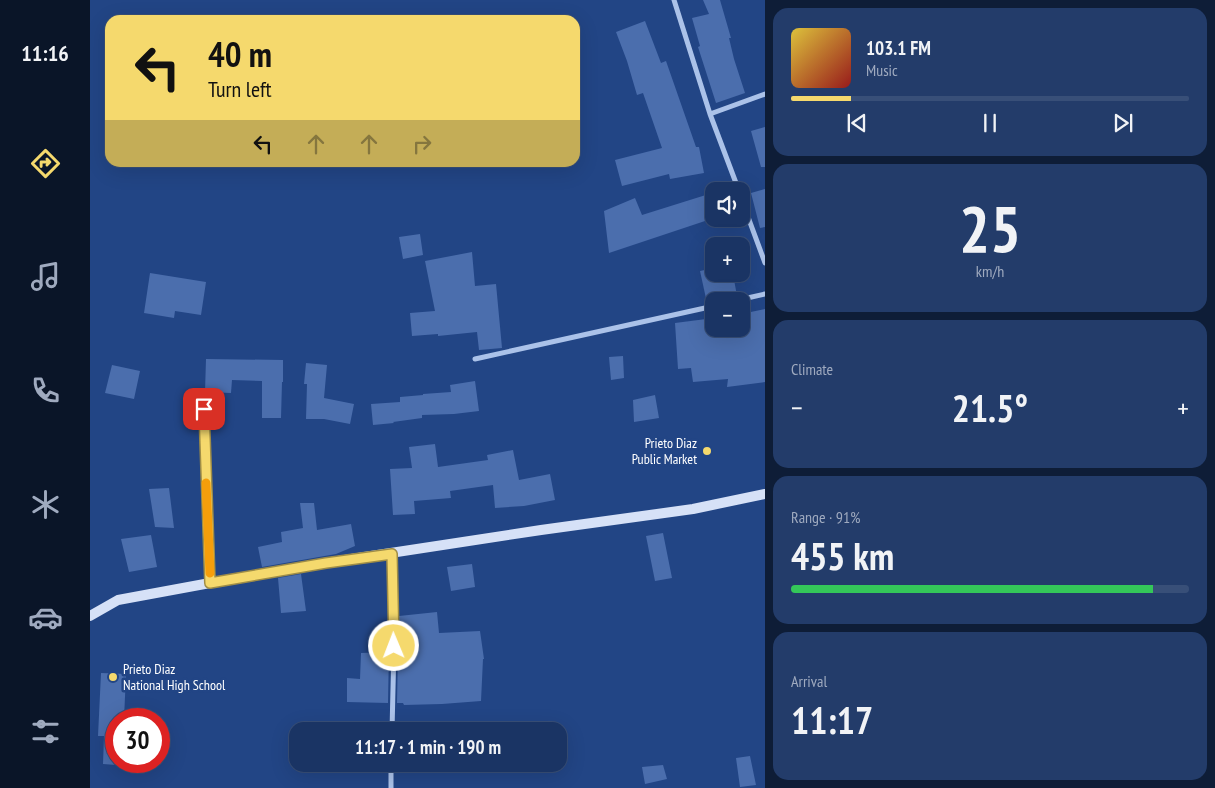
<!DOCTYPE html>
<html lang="en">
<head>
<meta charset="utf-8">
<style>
  :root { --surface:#1a3464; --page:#233c6a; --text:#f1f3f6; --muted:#9faabf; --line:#384f78; --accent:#f5d96d }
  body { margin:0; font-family:"PT Sans Narrow",sans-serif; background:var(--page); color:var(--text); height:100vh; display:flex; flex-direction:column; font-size:19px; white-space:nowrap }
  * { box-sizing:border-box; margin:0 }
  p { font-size:16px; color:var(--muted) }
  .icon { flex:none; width:28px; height:28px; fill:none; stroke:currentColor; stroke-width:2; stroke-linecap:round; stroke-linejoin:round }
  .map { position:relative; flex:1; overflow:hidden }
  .drawer { display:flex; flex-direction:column; gap:8px; padding:8px; background:#0e1d37; width:450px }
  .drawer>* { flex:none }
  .top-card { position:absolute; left:15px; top:15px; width:475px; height:152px; border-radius:15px; box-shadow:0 5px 20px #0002,0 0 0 1px var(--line); background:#f5d96d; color:#111; overflow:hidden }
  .fabs { position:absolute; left:615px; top:182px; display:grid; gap:10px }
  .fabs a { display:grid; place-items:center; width:45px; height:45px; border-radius:10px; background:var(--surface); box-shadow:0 5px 20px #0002,0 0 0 1px var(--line); font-size:25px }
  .speed { position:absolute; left:15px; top:708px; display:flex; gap:10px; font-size:25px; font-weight:700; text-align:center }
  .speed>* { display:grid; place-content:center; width:65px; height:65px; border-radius:50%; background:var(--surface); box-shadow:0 5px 20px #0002,0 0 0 1px var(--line); line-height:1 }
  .speed .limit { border:8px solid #d22; background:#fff; color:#111 }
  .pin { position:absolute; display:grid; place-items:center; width:42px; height:42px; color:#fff; margin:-21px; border-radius:10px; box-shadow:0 2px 8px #0006 }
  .me { position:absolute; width:55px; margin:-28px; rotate:359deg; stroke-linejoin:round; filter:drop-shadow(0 0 4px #0008) }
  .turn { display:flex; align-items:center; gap:18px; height:105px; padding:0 20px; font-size:22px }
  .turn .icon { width:65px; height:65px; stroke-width:2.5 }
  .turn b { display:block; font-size:35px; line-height:42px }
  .lanes { display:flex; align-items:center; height:48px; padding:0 20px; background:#0003; justify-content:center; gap:25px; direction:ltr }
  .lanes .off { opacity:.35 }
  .big { font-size:38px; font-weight:600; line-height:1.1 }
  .drawer .widget { flex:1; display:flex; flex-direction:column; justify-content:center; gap:8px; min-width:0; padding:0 18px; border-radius:15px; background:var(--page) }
  .drawer .dial { align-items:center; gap:0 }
  .dial b { font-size:65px; line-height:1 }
  .song { display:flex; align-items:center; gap:15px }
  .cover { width:60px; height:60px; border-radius:8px; background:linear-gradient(135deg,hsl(50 70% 55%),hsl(0 70% 35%)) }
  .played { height:5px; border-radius:2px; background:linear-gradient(90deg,var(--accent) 15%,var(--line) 15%) }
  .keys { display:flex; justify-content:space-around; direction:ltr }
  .heat { display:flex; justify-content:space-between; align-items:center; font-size:28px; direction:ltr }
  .charge { height:8px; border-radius:4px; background:linear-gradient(90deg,#34c759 91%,var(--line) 0) }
  .trip { position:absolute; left:199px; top:722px; width:278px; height:50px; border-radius:15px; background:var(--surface); box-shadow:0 5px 20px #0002,0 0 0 1px var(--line); font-weight:600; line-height:50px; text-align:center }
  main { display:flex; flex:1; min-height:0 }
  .tab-bar { display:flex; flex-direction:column; width:90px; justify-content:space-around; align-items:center; background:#0a1528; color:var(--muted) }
  .tab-bar .icon { width:35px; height:35px }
  .tab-bar .active { color:var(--accent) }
  .tab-bar b { font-size:22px; color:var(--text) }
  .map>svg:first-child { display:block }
  .building { fill:#4b6ead }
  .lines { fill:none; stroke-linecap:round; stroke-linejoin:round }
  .street { stroke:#abc2e9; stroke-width:5 }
  .secondary { stroke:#d6e1f7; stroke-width:10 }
  .route-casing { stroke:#9f8d47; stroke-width:12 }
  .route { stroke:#f5d96d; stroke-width:9 }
  .slow { stroke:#f59e0b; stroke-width:9 }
  .poi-dot { fill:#f5d96d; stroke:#224585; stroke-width:2 }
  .labels { text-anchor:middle; stroke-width:5; stroke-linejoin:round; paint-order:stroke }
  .poi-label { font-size:14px; fill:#fff; stroke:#224585; text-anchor:end }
</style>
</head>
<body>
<main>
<nav class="tab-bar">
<b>11:16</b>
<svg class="icon active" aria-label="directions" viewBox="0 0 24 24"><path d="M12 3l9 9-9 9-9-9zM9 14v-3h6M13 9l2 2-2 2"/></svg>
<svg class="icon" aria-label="music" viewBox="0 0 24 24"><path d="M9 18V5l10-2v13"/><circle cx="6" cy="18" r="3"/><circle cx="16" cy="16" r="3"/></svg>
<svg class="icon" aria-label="phone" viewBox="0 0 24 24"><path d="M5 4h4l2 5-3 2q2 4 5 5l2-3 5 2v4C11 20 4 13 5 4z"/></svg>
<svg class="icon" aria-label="climate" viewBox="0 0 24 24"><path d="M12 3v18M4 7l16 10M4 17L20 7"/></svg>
<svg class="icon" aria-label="car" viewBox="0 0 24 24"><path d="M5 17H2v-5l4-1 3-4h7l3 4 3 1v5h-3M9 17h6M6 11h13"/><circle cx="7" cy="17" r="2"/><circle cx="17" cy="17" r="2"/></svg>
<svg class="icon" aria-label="filters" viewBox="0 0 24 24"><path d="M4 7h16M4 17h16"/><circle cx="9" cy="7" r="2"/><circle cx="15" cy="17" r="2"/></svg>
</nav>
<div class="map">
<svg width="675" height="788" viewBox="0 0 675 788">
  <rect width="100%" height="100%" fill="#224585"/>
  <!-- building -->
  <path class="building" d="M613 0H630L641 38H639L644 59 655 93 626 103 608 47 610 46 602 18 619 14Z
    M555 21 571 63 576 61 606 147H609L614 173 580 179 579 174 532 186 525 160 572 148 553 93 547 95 537 61 526 32Z
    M675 127V167H671L661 131Z
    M675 189V227L670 228 661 193Z
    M619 194 624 203V218L519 253 514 211 545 198 552 215Z
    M330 234 333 255 313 259 309 237Z
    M382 252 385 286 406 284 412 348 389 350 387 332 348 336V334L322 336 320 313 345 311 335 261Z
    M624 268V274H643L647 296 640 299 617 303 610 271Z
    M60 273 116 282 111 315 85 311 84 318 54 313Z
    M675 309V382L637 387 638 379 603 382 601 368 588 369 585 323 624 318V329H651V314Z
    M533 356 534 378 521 380 519 357Z
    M116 359 193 360V382H192L191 418H172V381L142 380 141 393 115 392Z
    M216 363 237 365 234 398 264 404 260 424 234 419H216L217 384H214Z
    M22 365 50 371 44 399 15 393Z
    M385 381 389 411 364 414 332 415V418L303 422 304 423 283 425 281 404 310 402V397L333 395V394L361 392 360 385Z
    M565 395 569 418 544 422 543 400Z
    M345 444 348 467 398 460 397 455 423 450 429 480 460 474 465 500 434 506 405 508 403 485 360 491 361 498 324 501 325 514 303 515 300 469 322 468 319 447Z
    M79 488 84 528 65 527 59 489Z
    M210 503H224L227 530 261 524 265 546 246 554 172 567 168 547 192 542 191 532 213 528Z
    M573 533 582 578 565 581 556 536Z
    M61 535 67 567 39 572 31 539Z
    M382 564 385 587 361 591 357 567Z
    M211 574 216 611 191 613 188 578Z
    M347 612 349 633 390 631 394 659H393L391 701 352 704 314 705 313 703H307L308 652H310L309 616Z
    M299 652 298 703 257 702V678L270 679 271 653Z
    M11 673 36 674 34 719H26V765L13 764 14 736H8Z
    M660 756 666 785 650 787 646 758Z
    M573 765 577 779 555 784 552 767Z"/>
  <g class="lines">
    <!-- street -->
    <path class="street" d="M584 0 620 114 649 191
      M620 114 675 94
      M651 198 675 263
      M644 301 675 294
      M385 359 624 306
      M114 409 120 583
      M302 731 304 646 303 554
      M301 788V764"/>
    <!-- secondary -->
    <path class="secondary" d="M0 616 28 600 120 583 235 563 451 530 603 509 675 494"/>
  </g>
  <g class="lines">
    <!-- route casing -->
    <g class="route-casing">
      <path id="route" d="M114 409 120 583 236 563 302 554 304 646"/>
    </g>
    <!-- route -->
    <use href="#route" class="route"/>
    <!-- slow -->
    <path class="slow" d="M116 483 120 573"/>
  </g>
  <!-- markers -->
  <g class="poi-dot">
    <circle cx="617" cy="451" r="5"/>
    <circle cx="23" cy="677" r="5"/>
  </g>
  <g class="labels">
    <!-- poi labels -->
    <g class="poi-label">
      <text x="607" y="448">Prieto Diaz<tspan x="607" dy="16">Public Market</tspan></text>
      <text x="33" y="674" text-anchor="start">Prieto Diaz<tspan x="33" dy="16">National High School</tspan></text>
    </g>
  </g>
</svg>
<div class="fabs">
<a><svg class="icon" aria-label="sound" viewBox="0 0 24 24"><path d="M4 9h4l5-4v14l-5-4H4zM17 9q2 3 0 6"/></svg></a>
<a>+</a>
<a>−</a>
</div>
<div class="speed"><div class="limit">30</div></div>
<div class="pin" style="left:114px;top:409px;background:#d93025"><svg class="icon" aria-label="arrive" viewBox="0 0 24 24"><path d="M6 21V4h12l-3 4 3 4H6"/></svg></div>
<svg class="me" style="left:304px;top:646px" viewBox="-20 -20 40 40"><circle r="17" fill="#f5d96d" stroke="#fff" stroke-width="3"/><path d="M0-11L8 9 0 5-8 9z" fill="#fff"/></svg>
<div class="trip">11:17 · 1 min · 190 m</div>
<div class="top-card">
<div class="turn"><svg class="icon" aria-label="left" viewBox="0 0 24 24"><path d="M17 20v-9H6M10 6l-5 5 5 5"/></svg><div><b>40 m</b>Turn left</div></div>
<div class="lanes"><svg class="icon" aria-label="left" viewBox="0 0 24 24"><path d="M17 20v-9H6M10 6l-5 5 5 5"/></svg><svg class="icon off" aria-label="ahead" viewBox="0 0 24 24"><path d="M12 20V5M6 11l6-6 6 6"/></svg><svg class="icon off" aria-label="ahead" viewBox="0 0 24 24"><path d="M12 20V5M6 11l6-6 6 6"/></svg><svg class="icon off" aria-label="right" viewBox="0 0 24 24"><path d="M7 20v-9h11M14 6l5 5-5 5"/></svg></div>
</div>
</div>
<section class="drawer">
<div class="widget">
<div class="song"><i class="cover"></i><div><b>103.1 FM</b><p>Music</p></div></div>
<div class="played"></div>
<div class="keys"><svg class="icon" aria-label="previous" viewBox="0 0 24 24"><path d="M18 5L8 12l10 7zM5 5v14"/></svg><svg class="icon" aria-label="pause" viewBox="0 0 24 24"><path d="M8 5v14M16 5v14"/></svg><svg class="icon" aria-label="next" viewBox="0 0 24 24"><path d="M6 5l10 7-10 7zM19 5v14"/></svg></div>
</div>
<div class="widget dial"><b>25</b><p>km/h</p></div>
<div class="widget"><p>Climate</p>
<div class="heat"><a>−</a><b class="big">21.5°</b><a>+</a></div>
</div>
<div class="widget"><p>Range · 91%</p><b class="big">455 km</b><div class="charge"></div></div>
<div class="widget"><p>Arrival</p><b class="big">11:17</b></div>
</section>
</main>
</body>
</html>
